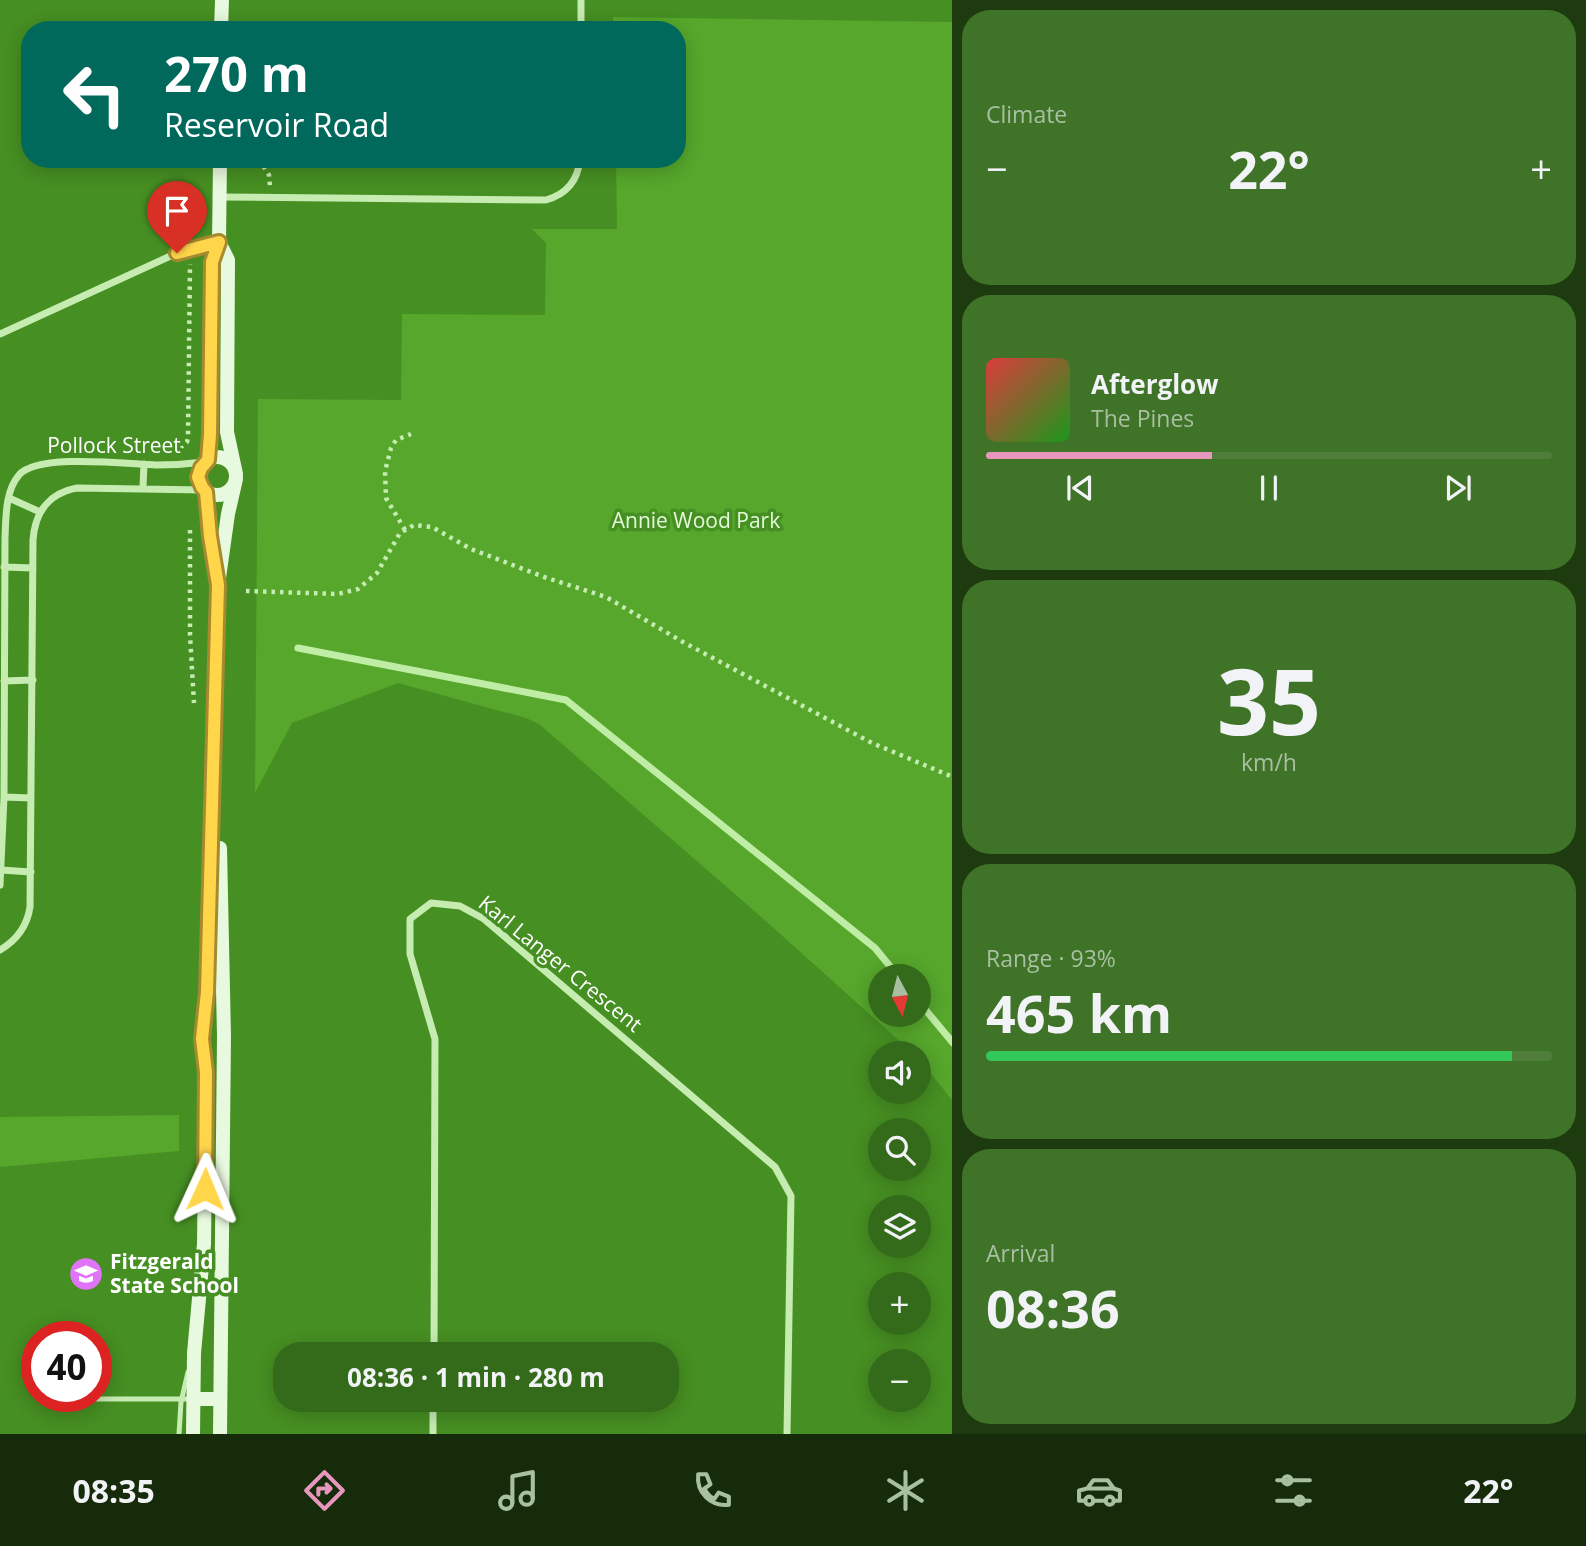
<!DOCTYPE html>
<html lang="en">
<head>
<meta charset="utf-8">
<style>
  :root { --surface:#346b1a; --page:#3f7327; --text:#f1f3f6; --muted:#a9bfa2; --line:#4e7e39; --accent:#e797bd }
  body { margin:0; font-family:"Open Sans",sans-serif; background:var(--page); color:var(--text); height:100vh; display:flex; flex-direction:column; font-size:26px; white-space:nowrap }
  * { box-sizing:border-box; margin:0 }
  p { font-size:23px; color:var(--muted) }
  .icon { flex:none; width:38px; height:38px; fill:none; stroke:currentColor; stroke-width:2; stroke-linecap:round; stroke-linejoin:round }
  .map { position:relative; flex:1; overflow:hidden }
  .details { display:flex; flex-direction:column; gap:10px; padding:10px; background:#1d3b0e; width:634px }
  .details>* { flex:none }
  .top-card { position:absolute; left:21px; top:21px; width:665px; height:147px; border-radius:28px; box-shadow:0 4px 18px #0003; background:#00695c; color:#fff; overflow:hidden }
  .needle { width:46px; rotate:173deg }
  .tools { position:absolute; left:868px; top:964px; display:grid; gap:14px }
  .tools a { display:grid; place-items:center; width:63px; height:63px; border-radius:50%; background:var(--surface); box-shadow:0 4px 18px #0003; font-size:35px }
  .speed { position:absolute; left:21px; top:1321px; display:flex; gap:14px; font-size:35px; font-weight:700; text-align:center }
  .speed>* { display:grid; place-content:center; width:91px; height:91px; border-radius:50%; background:var(--surface); box-shadow:0 4px 18px #0003; line-height:1 }
  .speed .limit { border:10px solid #d22; background:#fff; color:#111 }
  .pin { position:absolute; display:grid; place-items:center; width:60px; height:60px; color:#fff; margin:-72px -30px; border-radius:50% 50% 50% 0; rotate:-45deg; box-shadow:0 0 7px #0007 }
  .pin .icon { rotate:45deg }
  .me { position:absolute; width:77px; margin:-38px; rotate:1deg; stroke-linejoin:round; filter:drop-shadow(0 0 5px #0008) }
  .turn { display:flex; align-items:center; gap:24px; height:147px; padding:0 28px; font-size:32px }
  .turn .icon { width:91px; height:91px; stroke-width:2.5 }
  .turn b { display:block; font-size:49px; line-height:60px }
  .big { font-size:52px; font-weight:700; line-height:1.1 }
  .details .widget { flex:1; display:flex; flex-direction:column; justify-content:center; gap:10px; min-width:0; padding:0 24px; border-radius:28px; background:var(--page) }
  .details .dial { align-items:center; gap:0 }
  .dial b { font-size:91px; line-height:1 }
  .song { display:flex; align-items:center; gap:21px }
  .cover { width:84px; height:84px; border-radius:10px; background:linear-gradient(135deg,hsl(0 70% 55%),hsl(120 70% 35%)) }
  .played { height:7px; border-radius:4px; background:linear-gradient(90deg,var(--accent) 40%,var(--line) 40%) }
  .keys { display:flex; justify-content:space-around; direction:ltr }
  .heat { display:flex; justify-content:space-between; align-items:center; font-size:38px; direction:ltr }
  .charge { height:10px; border-radius:5px; background:linear-gradient(90deg,#34c759 93%,var(--line) 0) }
  .trip { position:absolute; left:273px; top:1342px; width:406px; height:70px; border-radius:28px; background:var(--surface); box-shadow:0 4px 18px #0003; font-weight:700; line-height:70px; text-align:center }
  .tabs { display:flex; height:112px; justify-content:space-around; align-items:center; background:#152b0a; color:var(--muted) }
  .tabs .icon { width:49px; height:49px }
  .tabs .current { color:var(--accent) }
  .tabs b { font-size:32px; color:var(--text) }
  main { display:flex; flex:1; min-height:0 }
  .map>svg:first-child { display:block }
  .green { fill:#56a72c; fill-rule:evenodd }
  .lines { fill:none; stroke-linecap:round; stroke-linejoin:round }
  .stream { stroke:#bfeda6; stroke-width:7 }
  .path { stroke:#c6ecb2; stroke-width:4.5; stroke-dasharray:3.5 5; stroke-linecap:butt }
  .lane { stroke:#c6ecb2; stroke-width:5 }
  .street { stroke:#c6ecb2; stroke-width:7 }
  .secondary { stroke:#e7f9de; stroke-width:14 }
  .route-casing { stroke:#a68a30; stroke-width:18 }
  .route { stroke:#ffd54a; stroke-width:12 }
  .labels { text-anchor:middle; stroke-width:7; stroke-linejoin:round; paint-order:stroke }
  .street-label { font-size:21px; fill:#fff; stroke:#468f22 }
  .park-label { font-size:21px; fill:#e3f9d7; stroke:#468f22 }
  .poi-label { font-size:21px; font-weight:bold; fill:#fff; stroke:#468f22; text-anchor:start }
</style>
</head>
<body>
<main>
<div class="map">
<svg width="953" height="1434" viewBox="0 0 953 1434">
  <rect width="100%" height="100%" fill="#468f22"/>
  <!-- green -->
  <path class="green" d="M613 17 952 22V1100L919 1059V1054L913 1053 760 916 539 724 526 718 398 683 292 723 255 793 258 399 401 400 402 314 545 315 546 243 532 229H617L616 159H677V30H613ZM880 976H919V1015H880Z
    M179 1115V1151L0 1167V1117Z"/>
  <g class="lines">
    <!-- stream -->
    <path class="stream" d="M298 648 566 700 875 948 898 976
      M919 1002 953 1043"/>
    <!-- path -->
    <path class="path" d="M259 159 269 175 270 186
      M180 448 187 442 188 438 190 264
      M190 530V635L194 703
      M405 530 386 498 385 471 391 448 396 440 411 434
      M246 591 338 594 358 589 377 573 400 533 414 525 432 527 471 549 544 577 606 597 683 642 872 743 953 777"/>
    <!-- lane -->
    <path class="lane" d="M51 1399H193
      M179 1434 181 1402 188 1372"/>
    <!-- street -->
    <path class="street" d="M581 30V0
      M220 197 546 200C567 194 578 180 580 159
      M0 334 177 253 218 242
      M143 487 144 464
      M9 498 40 512
      M4 567 33 568
      M4 681 33 680
      M4 797 31 798
      M1 870 31 872
      M0 885 4 797 5 538C6 518 5 491 19 475 38 453 126 464 156 465 172 465 189 464 205 462
      M0 950C17 940 27 927 30 907L33 540C35 512 49 493 77 488L204 490
      M434 1354 435 1039 410 954V919L431 903 460 906 484 919 775 1167 791 1196 787 1434
      M433 1434V1400"/>
    <!-- secondary -->
    <path class="secondary" d="M221 30 222 0
      M219 242 228 260 227 432 236 474
      M198 476a19 19 0 1 1 38 0a19 19 0 1 1-38 0Z
      M208 460 211 426 212 262 219 242 220 159
      M206 492 216 574
      M220 848 224 1036 220 1434
      M193 1399H220
      M193 1434 194 1353 204 1244 206 1078 202 1039 207 992 218 585 228 514 236 479"/>
  </g>
  <g class="lines">
    <!-- route casing -->
    <g class="route-casing">
      <path id="route" d="M177 253 219 242 212 262 210 435 208 460 201 468 198 477 202 487 206 492 210 536 218 585 207 992 202 1039 206 1072 205 1189"/>
    </g>
    <!-- route -->
    <use href="#route" class="route"/>
  </g>
  <!-- icons -->
  <defs>
    <g id="school-disc" transform="scale(1.75)"><circle r="9.5" fill="#e074f8" stroke="#468f22"/><path d="M0-5L7-2L0 1L-7-2ZM-4 1L0 2.5L4 1V4Q0 6-4 4Z" fill="#fff"/></g>
  </defs>
  <g fill-rule="evenodd">
    <use href="#school-disc" x="86" y="1274"/>
  </g>
  <g class="labels">
    <!-- street labels -->
    <g class="street-label">
      <text x="114" y="453">Pollock Street</text>
      <text transform="translate(560 964) rotate(39)" y="7">Karl Langer Crescent</text>
    </g>
    <!-- park labels -->
    <g class="park-label">
      <text x="696" y="528">Annie Wood Park</text>
    </g>
    <!-- poi labels -->
    <g class="poi-label">
      <text x="110" y="1269">Fitzgerald<tspan x="110" dy="24">State School</tspan></text>
    </g>
  </g>
</svg>
<div class="tools">
<a><svg class="needle" viewBox="-14 -14 28 28"><path d="M0-13l5 13h-10z" fill="#e53935"/><path d="M0 13l5-13h-10z" fill="#a9bfa2"/></svg></a>
<a><svg class="icon" aria-label="sound" viewBox="0 0 24 24"><path d="M4 9h4l5-4v14l-5-4H4zM17 9q2 3 0 6"/></svg></a>
<a><svg class="icon" aria-label="search" viewBox="0 0 24 24"><circle cx="10" cy="10" r="6"/><path d="M15 15l6 6"/></svg></a>
<a><svg class="icon" aria-label="layers" viewBox="0 0 24 24"><path d="M12 4l9 5-9 5-9-5zM3 14l9 5 9-5"/></svg></a>
<a>+</a>
<a>−</a>
</div>
<div class="speed"><div class="limit">40</div></div>
<div class="pin" style="left:177px;top:253px;background:#d93025"><svg class="icon" aria-label="arrive" viewBox="0 0 24 24"><path d="M6 21V4h12l-3 4 3 4H6"/></svg></div>
<svg class="me" style="left:205px;top:1189px" viewBox="-20 -20 40 40"><path d="M0-17L14 15 0 8-14 15z" fill="#ffd54a" stroke="#fff" stroke-width="4"/></svg>
<div class="trip">08:36 · 1 min · 280 m</div>
<div class="top-card">
<div class="turn"><svg class="icon" aria-label="left" viewBox="0 0 24 24"><path d="M17 20v-9H6M10 6l-5 5 5 5"/></svg><div><b>270 m</b>Reservoir Road</div></div>
</div>
</div>
<section class="details">
<div class="widget"><p>Climate</p>
<div class="heat"><a>−</a><b class="big">22°</b><a>+</a></div>
</div>
<div class="widget">
<div class="song"><i class="cover"></i><div><b>Afterglow</b><p>The Pines</p></div></div>
<div class="played"></div>
<div class="keys"><svg class="icon" aria-label="previous" viewBox="0 0 24 24"><path d="M18 5L8 12l10 7zM5 5v14"/></svg><svg class="icon" aria-label="pause" viewBox="0 0 24 24"><path d="M8 5v14M16 5v14"/></svg><svg class="icon" aria-label="next" viewBox="0 0 24 24"><path d="M6 5l10 7-10 7zM19 5v14"/></svg></div>
</div>
<div class="widget dial"><b>35</b><p>km/h</p></div>
<div class="widget"><p>Range · 93%</p><b class="big">465 km</b><div class="charge"></div></div>
<div class="widget"><p>Arrival</p><b class="big">08:36</b></div>
</section>
</main>
<nav class="tabs">
<b>08:35</b>
<svg class="icon current" aria-label="directions" viewBox="0 0 24 24"><path d="M12 3l9 9-9 9-9-9zM9 14v-3h6M13 9l2 2-2 2"/></svg>
<svg class="icon" aria-label="music" viewBox="0 0 24 24"><path d="M9 18V5l10-2v13"/><circle cx="6" cy="18" r="3"/><circle cx="16" cy="16" r="3"/></svg>
<svg class="icon" aria-label="phone" viewBox="0 0 24 24"><path d="M5 4h4l2 5-3 2q2 4 5 5l2-3 5 2v4C11 20 4 13 5 4z"/></svg>
<svg class="icon" aria-label="climate" viewBox="0 0 24 24"><path d="M12 3v18M4 7l16 10M4 17L20 7"/></svg>
<svg class="icon" aria-label="car" viewBox="0 0 24 24"><path d="M5 17H2v-5l4-1 3-4h7l3 4 3 1v5h-3M9 17h6M6 11h13"/><circle cx="7" cy="17" r="2"/><circle cx="17" cy="17" r="2"/></svg>
<svg class="icon" aria-label="filters" viewBox="0 0 24 24"><path d="M4 7h16M4 17h16"/><circle cx="9" cy="7" r="2"/><circle cx="15" cy="17" r="2"/></svg>
<b>22°</b>
</nav>
</body>
</html>
